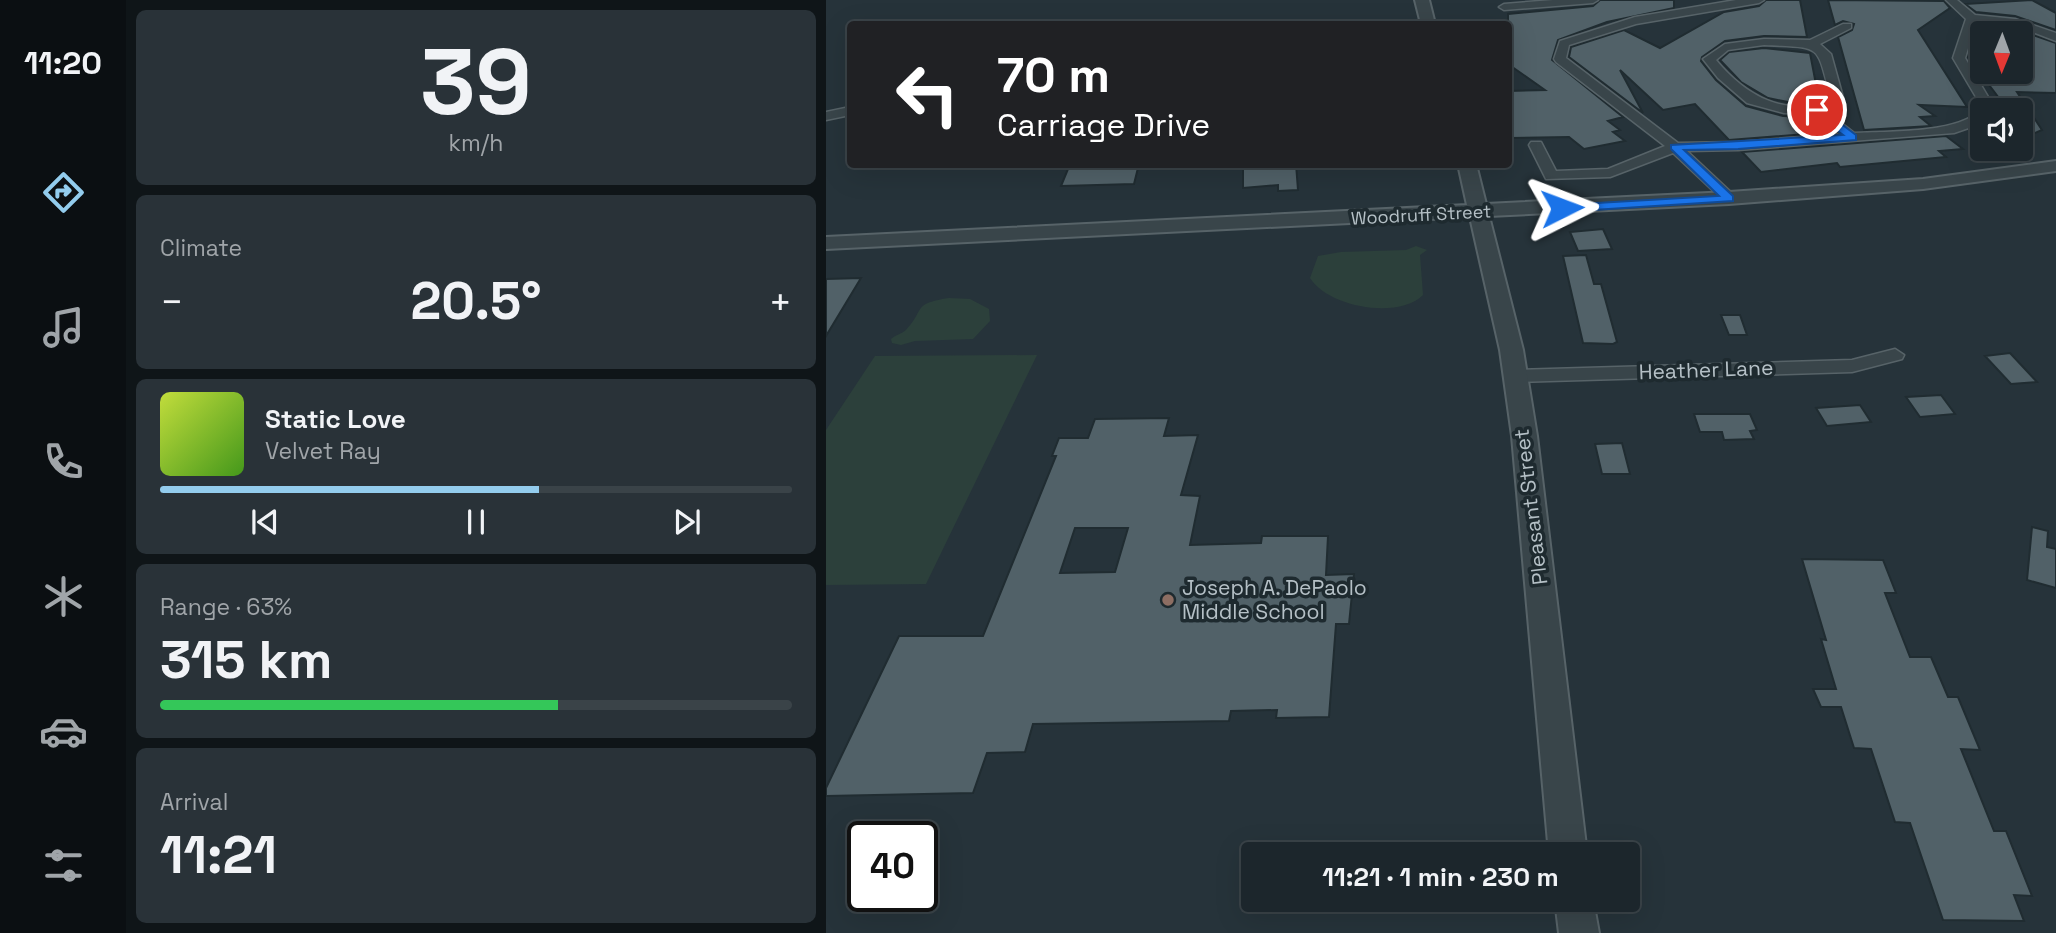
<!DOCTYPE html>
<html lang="en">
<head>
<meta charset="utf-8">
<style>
  :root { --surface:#1c262c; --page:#293238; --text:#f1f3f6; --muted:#a0a5a9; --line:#3a4348; --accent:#93cced }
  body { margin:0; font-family:"Space Grotesk",sans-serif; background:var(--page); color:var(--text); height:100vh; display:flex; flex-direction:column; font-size:26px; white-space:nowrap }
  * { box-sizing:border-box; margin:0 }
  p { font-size:23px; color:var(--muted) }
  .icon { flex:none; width:38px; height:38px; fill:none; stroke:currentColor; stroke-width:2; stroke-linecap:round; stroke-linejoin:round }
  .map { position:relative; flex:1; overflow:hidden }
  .drawer { display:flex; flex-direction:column; gap:10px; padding:10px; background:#0f1518; width:700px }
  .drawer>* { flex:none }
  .hud { position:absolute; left:21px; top:21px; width:665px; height:147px; border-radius:7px; box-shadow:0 7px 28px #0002,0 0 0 2px var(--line); background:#202124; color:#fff; overflow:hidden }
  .needle { width:46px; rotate:181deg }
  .fabs { position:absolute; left:1144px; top:21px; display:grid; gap:14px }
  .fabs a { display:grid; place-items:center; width:63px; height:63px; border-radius:7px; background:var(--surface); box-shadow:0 7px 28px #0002,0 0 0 2px var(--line); font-size:35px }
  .speed { position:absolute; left:21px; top:821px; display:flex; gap:14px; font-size:35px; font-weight:700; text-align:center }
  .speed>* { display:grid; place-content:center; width:91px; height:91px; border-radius:50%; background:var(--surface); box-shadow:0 7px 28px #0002,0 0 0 2px var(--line); line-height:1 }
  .speed .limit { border:4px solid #111; border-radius:10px; background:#fff; color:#111 }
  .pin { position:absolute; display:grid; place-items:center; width:60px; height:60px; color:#fff; margin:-30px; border:4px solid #fff; border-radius:50%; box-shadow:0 2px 7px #0007 }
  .me { position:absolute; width:77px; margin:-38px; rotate:87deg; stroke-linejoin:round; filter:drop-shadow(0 0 5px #0008) }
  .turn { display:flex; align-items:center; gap:24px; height:147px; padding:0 35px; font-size:32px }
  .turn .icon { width:91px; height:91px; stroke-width:2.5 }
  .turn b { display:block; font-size:49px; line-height:60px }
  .big { font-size:52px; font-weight:700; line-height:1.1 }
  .drawer .card { flex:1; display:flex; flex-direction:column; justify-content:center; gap:10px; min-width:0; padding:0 24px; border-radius:10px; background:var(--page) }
  .drawer .dial { align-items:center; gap:0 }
  .dial b { font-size:91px; line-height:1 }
  .song { display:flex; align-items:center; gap:21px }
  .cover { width:84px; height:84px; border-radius:10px; background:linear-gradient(135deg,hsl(70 70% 55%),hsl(100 70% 35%)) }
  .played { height:7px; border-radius:4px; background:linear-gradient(90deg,var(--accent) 60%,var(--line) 60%) }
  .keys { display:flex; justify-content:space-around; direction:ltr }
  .heat { display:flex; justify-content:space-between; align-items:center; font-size:38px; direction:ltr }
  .charge { height:10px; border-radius:5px; background:linear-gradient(90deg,#34c759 63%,var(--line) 0) }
  .trip { position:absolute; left:415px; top:842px; width:399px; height:70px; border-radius:7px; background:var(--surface); box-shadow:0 7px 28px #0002,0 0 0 2px var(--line); font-weight:700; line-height:70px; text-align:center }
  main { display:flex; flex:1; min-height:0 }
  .tab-bar { display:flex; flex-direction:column; width:126px; justify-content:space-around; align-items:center; background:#0b0f12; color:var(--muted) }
  .tab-bar .icon { width:49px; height:49px }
  .tab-bar .selected { color:var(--accent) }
  .tab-bar b { font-size:32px; color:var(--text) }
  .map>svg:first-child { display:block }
  .green { fill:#2c403b }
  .building { fill:#516168; stroke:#202c31; stroke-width:2; fill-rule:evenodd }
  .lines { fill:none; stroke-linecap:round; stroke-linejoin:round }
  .minor-casing { stroke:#576368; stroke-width:3 }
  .tertiary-casing { stroke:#576368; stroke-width:4 }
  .minor { fill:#39454a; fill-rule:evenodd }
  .tertiary { fill:#39454a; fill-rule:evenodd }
  .route { fill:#1a73e8; stroke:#114b97; stroke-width:2 }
  .education-dot { fill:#8d6e63; stroke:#1e2a2f; stroke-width:2.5 }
  .labels { text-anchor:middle; stroke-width:7; stroke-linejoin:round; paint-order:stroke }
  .far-street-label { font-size:18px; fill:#b5c0c6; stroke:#1e2a2f }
  .street-label { font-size:21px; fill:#b5c0c6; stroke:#1e2a2f }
  .poi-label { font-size:21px; fill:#b5c0c6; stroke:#1e2a2f; text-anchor:start }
</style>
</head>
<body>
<main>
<nav class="tab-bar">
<b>11:20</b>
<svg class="icon selected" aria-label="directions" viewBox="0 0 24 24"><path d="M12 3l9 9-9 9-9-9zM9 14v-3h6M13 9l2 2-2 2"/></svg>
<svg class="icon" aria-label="music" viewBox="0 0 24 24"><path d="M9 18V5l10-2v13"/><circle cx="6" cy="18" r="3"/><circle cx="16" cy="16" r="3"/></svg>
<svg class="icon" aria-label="phone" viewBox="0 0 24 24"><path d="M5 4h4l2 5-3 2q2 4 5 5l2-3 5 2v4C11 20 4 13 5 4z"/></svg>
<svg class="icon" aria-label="climate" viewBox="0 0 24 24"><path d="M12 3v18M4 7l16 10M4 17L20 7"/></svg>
<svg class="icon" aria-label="car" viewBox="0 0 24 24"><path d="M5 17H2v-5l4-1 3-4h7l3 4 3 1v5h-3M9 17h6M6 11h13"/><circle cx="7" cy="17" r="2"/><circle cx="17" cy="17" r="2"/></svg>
<svg class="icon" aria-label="filters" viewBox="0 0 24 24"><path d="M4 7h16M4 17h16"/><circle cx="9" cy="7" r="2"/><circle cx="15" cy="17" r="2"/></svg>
</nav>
<section class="drawer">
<div class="card dial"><b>39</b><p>km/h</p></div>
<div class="card"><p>Climate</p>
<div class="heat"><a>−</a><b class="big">20.5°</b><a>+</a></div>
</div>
<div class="card">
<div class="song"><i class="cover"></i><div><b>Static Love</b><p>Velvet Ray</p></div></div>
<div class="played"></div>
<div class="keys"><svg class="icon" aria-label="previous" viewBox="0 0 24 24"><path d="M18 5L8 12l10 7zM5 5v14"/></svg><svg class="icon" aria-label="pause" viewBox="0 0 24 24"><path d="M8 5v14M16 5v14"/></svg><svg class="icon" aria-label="next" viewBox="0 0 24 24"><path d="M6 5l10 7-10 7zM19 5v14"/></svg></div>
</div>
<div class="card"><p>Range · 63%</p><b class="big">315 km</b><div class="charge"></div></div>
<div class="card"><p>Arrival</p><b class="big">11:21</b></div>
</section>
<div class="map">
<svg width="1230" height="933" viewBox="0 0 1230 933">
  <rect width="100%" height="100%" fill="#26333a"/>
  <!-- green -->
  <path class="green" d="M590 246 601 250 594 255 597 295C572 320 502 307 484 278L492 256 515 252 580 250Z
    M123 298 144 299 163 309 164 321 147 339 89 341 75 345 66 343 65 339C69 335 76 334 80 330 100 309 85 304 123 298Z
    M211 355 100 584 0 585V430L49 356Z"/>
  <!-- building -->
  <path class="building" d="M774 0H848V8L781 22 732 40 726 60 797 117 782 121 794 130 787 132 799 141 758 149 743 137 685 138 682 131V91L719 90 682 64V14L767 6Z
    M940 0H974L981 37 938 36 899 41 876 57 875 61 890 80 920 106 957 116 987 117 1006 132 903 140 869 104 837 110 794 70 817 113 743 57 745 47 798 30 834 48 898 12 933 6Z
    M1002 0 1118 1 1124 8 1092 30 1141 107 1093 105 1109 116 1094 117 1105 126 1038 130 1012 37 1026 30 1028 24 1017 21 1009 25Z
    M1206 0 1230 13V30L1189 16 1150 12 1139 4Z
    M1156 25 1195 31 1230 43V93L1191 92 1216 130 1195 139V110H1182L1142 57 1144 51 1157 52V72H1195V33H1166Z
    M938 48 984 53 993 100 972 104 942 98 915 82 894 60 903 52Z
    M1120 136 1137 149 1113 151 1120 157 1014 167 1011 163 935 172 916 152Z
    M244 164H313L308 184 235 186Z
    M417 164H470L472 190 452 191V185L417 188Z
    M777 229 786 249 752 251 744 232Z
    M760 255 768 284H775L791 342 787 344 757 343 737 256Z
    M35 278 0 336V279Z
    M895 315H914L921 335H903Z
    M1184 353 1211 382 1185 384 1159 356Z
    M1115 395 1129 414 1094 417 1080 397Z
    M1034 405 1045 422 1001 426 990 408Z
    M868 414H924L931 430 924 431 928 439 898 440 896 432H874Z
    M343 418 338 436 372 435 355 495 374 496 364 545 435 543 436 536H502L500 575 528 574 523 624H510L503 717 450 718 451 710 405 711 403 721 207 724 199 752 161 753 147 793 0 796V788L73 636H157L230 456H226L233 438H262L269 419ZM249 528H302L289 572 234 573Z
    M796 443 804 474H776L769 444Z
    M1206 527 1222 531 1221 547 1230 549V588L1201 580Z
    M976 559 1057 560 1070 593H1059L1084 657H1105L1122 697H1132L1154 750 1135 749 1168 831H1180L1206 896 1188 895 1198 921 1117 920 1084 823 1069 822 1045 749 1028 748 1015 707H995L987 689H1010L995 639 1000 640Z"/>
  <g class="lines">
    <!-- minor casing -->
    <g class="minor-casing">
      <path id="minor" d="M727 0H772L767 3 678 10 673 7 678 4Z
        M910 0H938L933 3 810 24 743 45 740 58 852 143 912 142 1013 134 988 114 958 113 921 103 892 78 877 59 899 44 938 39 984 40 1017 24H1025V28L994 44 1005 54 1018 101 1000 111 1028 133C1060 131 1139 134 1156 107L1127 58 1140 19 1120 0H1131L1149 15 1189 19 1230 33V41L1196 28 1150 22 1139 58 1168 107 1166 110H1157V123L1128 133 912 150 861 151 908 195 910 198 908 201H898L847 153 784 177 720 179 703 145 705 142H715L730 171 782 169 839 146 730 62 728 59 734 41 809 17ZM938 45C997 48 990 42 1005 99 959 119 919 95 890 60L902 50Z
        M24 107V115L0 120V112Z
        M1069 349 1078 355 1076 359 1026 372 689 382 680 376 689 370 1026 360Z"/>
    </g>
    <!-- tertiary casing -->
    <g class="tertiary-casing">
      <path id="tertiary" d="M589 0H603L609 24H595Z
        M1230 161V171L1097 189 903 204 663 216 697 350 711 436 761 854H723L686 436 674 350 644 217 0 249V237L641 205 632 164H650L660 204 903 192 1097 179Z
        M729 900H767L773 933H733Z"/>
    </g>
    <!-- minor -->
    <use href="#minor" class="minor"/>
    <!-- tertiary -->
    <use href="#tertiary" class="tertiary"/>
  </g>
  <!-- route -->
  <path class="route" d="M987 108H994L1030 135V140L912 149 858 150 907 196V201L736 212 730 208 736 205 893 196 845 149V145L1017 135 987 113Z"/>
  <!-- markers -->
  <circle class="education-dot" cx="342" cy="600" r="7"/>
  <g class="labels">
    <!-- far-street labels -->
    <g class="far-street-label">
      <text transform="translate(595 215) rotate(-3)" y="6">Woodruff Street</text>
    </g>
    <!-- street labels -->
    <g class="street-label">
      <text transform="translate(880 370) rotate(-2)" y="7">Heather Lane</text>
      <text transform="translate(705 507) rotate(-97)" y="7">Pleasant Street</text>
    </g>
    <!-- poi labels -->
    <g class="poi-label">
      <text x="356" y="595">Joseph A. DePaolo<tspan x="356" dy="24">Middle School</tspan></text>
    </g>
  </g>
</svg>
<div class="fabs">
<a><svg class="needle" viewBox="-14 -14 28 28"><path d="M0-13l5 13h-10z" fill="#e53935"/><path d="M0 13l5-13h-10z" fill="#a0a5a9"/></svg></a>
<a><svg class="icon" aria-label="sound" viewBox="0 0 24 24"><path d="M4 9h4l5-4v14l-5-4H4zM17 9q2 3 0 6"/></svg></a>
</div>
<div class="speed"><div class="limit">40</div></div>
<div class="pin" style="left:991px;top:110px;background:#d93025"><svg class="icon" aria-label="arrive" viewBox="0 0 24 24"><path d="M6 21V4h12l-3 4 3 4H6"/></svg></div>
<svg class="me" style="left:736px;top:208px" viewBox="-20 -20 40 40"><path d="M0-17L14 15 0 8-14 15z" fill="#1a73e8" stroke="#fff" stroke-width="4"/></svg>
<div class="trip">11:21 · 1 min · 230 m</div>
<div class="hud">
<div class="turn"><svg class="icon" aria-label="left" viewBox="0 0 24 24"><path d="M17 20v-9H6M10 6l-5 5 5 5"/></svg><div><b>70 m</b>Carriage Drive</div></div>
</div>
</div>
</main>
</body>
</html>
